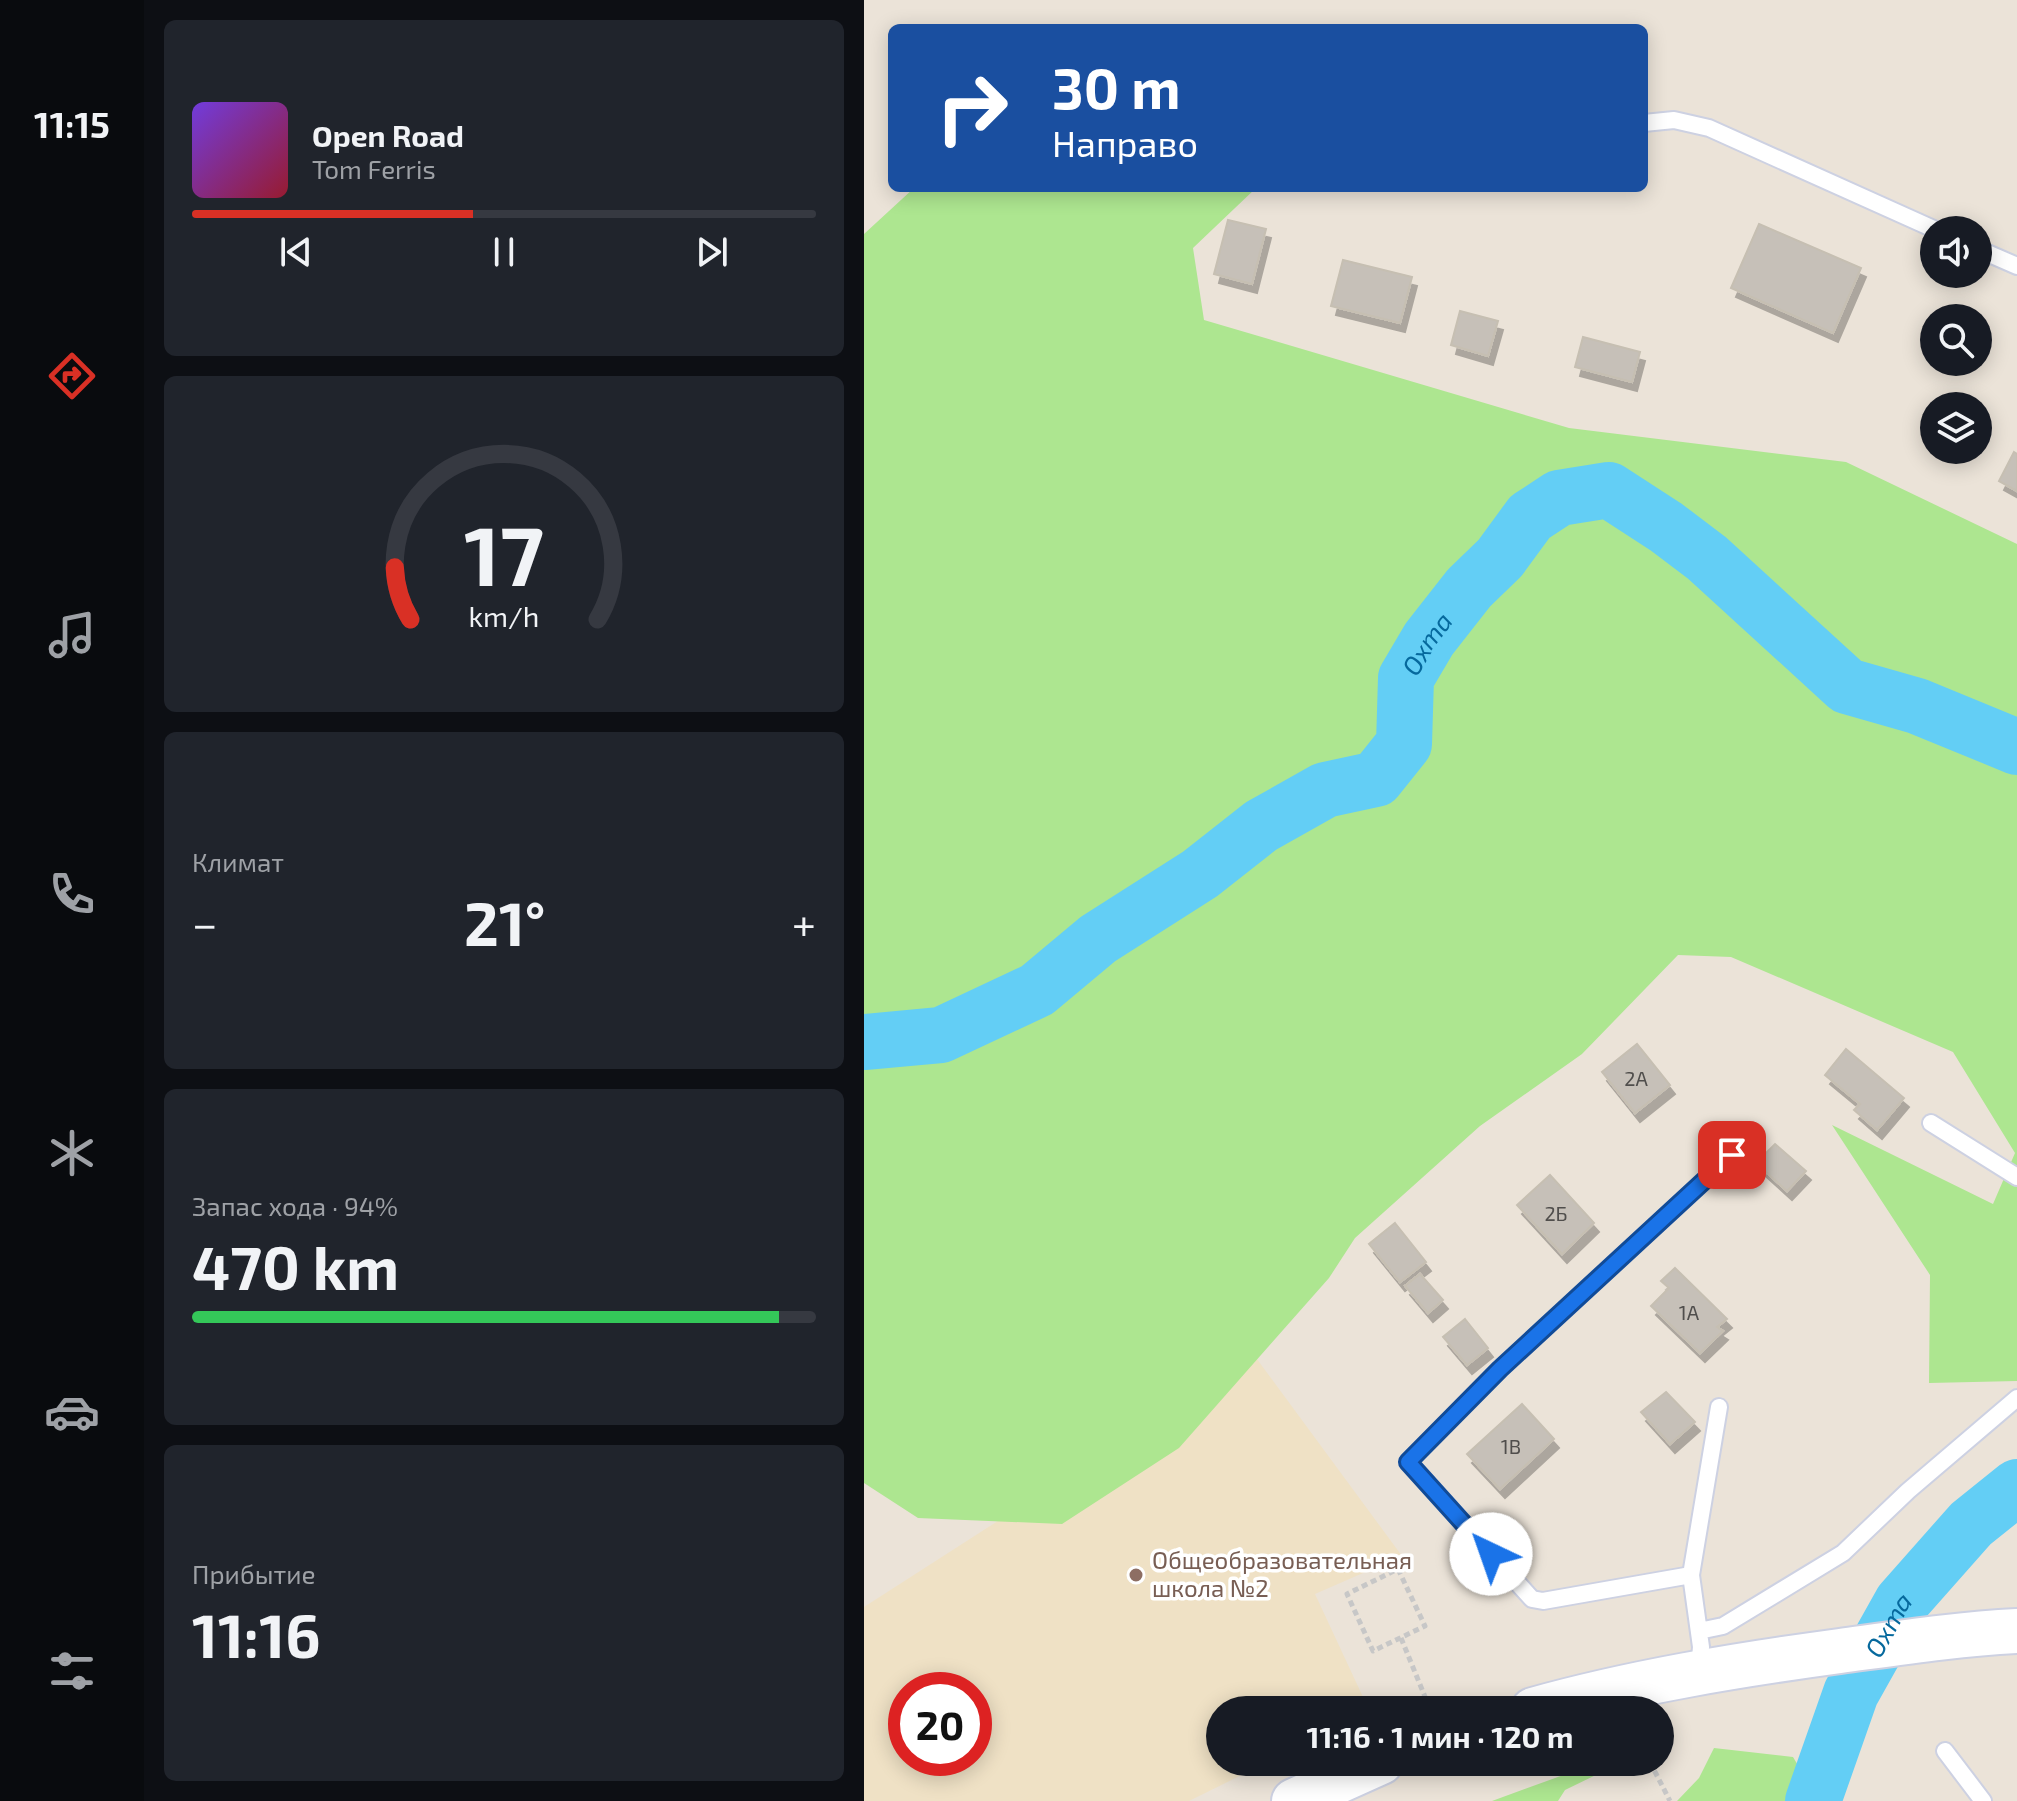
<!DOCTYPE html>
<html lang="ru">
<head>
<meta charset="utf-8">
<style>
  :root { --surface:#171b24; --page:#20242c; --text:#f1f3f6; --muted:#9ea1a6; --line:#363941; --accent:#d93025 }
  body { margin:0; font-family:"Exo 2",sans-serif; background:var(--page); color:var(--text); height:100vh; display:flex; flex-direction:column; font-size:30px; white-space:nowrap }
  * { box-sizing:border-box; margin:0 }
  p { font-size:26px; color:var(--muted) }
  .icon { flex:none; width:44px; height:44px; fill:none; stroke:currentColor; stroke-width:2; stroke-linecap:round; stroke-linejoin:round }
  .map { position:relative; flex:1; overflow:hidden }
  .side { display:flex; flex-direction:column; gap:20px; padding:20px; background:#0d0f14; width:720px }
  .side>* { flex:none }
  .guide { position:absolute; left:24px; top:24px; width:760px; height:168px; border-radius:12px; box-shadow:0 4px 20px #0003; background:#1a4fa0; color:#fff; overflow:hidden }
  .tools { position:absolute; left:1056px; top:216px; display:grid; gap:16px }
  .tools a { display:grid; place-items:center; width:72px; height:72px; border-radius:50%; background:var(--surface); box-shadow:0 4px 20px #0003; font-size:40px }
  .speed { position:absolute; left:24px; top:1672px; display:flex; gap:16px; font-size:40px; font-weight:700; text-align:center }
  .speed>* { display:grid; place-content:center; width:104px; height:104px; border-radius:50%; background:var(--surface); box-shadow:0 4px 20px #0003; line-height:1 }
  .speed .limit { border:12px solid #d22; background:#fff; color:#111 }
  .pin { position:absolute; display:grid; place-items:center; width:68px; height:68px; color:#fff; margin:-34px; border-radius:16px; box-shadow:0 4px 12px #0006 }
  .me { position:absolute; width:88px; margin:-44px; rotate:318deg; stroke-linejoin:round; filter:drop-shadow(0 0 6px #0008) }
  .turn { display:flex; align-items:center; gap:28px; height:168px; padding:0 32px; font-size:36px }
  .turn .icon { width:104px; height:104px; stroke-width:2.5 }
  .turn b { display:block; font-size:56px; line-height:68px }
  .big { font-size:60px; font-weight:700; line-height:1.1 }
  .side .tile { flex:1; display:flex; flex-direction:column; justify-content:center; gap:12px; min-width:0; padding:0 28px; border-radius:12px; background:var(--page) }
  .side .dial { align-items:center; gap:0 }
  .dial svg { height:208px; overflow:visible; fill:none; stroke:var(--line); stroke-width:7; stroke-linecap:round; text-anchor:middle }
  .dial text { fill:var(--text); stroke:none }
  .song { display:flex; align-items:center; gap:24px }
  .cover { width:96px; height:96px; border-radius:12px; background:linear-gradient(135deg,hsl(260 70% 55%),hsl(350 70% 35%)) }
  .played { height:8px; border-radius:4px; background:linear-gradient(90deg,var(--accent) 45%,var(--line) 45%) }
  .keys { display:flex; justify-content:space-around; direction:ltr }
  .heat { display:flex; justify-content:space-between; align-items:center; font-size:44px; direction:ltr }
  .charge { height:12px; border-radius:6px; background:linear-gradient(90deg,#34c759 94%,var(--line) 0) }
  .trip { position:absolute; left:342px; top:1696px; width:468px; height:80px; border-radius:40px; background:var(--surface); box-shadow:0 4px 20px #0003; font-weight:700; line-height:80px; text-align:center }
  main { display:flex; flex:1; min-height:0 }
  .tab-bar { display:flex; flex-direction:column; width:144px; justify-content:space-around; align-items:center; background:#090b0e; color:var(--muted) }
  .tab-bar .icon { width:56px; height:56px }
  .tab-bar .current { color:var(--accent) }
  .tab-bar b { font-size:36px; color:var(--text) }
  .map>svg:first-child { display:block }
  .education { fill:#efe1c5; fill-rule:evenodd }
  .green { fill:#ade690 }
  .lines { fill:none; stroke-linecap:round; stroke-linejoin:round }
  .river { stroke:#63cef5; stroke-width:56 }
  .building { fill:#c6c0b8; stroke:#c6bfb2; stroke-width:2; filter:url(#shadow) }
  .service-casing { stroke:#cdd1e2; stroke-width:20 }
  .secondary-casing { stroke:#cdd1e2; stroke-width:48 }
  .path { stroke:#c7c7c7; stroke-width:5; stroke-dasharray:6 4; stroke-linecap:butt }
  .service { stroke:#fff; stroke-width:16 }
  .secondary { stroke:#fff; stroke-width:44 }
  .route-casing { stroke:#114b97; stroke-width:20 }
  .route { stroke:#1a73e8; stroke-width:14 }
  .education-dot { fill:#8d6e63; stroke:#fff; stroke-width:3 }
  .labels { text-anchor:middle; stroke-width:7; stroke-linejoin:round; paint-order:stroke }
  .number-label { font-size:20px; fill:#504e4c }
  .education-label { font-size:24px; fill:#785e54; stroke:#fff; text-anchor:start }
  .water-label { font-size:26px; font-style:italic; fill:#06699d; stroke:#fff }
</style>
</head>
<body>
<main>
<nav class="tab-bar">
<b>11:15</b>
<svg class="icon current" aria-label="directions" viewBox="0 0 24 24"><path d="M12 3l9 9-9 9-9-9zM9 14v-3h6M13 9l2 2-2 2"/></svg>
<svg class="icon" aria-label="music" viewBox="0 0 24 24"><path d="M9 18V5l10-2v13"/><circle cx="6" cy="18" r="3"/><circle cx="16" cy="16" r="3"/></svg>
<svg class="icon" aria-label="phone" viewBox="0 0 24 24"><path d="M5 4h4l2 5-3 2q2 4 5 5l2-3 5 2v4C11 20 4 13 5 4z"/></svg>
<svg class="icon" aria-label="climate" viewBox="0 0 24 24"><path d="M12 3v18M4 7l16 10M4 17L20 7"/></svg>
<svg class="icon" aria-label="car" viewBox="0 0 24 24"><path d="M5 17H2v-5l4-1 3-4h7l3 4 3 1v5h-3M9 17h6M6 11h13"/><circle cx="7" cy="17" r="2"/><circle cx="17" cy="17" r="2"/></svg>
<svg class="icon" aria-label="filters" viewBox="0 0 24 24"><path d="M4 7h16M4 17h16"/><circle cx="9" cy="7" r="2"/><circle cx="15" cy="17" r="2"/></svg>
</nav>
<section class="side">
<div class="tile">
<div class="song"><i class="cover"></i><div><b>Open Road</b><p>Tom Ferris</p></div></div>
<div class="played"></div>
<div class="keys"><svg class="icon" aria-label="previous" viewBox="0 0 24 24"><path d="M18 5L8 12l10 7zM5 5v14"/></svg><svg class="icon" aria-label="pause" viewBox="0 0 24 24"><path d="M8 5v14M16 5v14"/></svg><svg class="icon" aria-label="next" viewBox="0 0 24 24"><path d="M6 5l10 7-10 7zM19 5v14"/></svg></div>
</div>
<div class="tile dial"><svg viewBox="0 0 100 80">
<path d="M14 69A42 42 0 1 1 86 69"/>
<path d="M14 69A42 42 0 0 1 8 49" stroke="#d93025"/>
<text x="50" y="56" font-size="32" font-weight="700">17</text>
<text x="50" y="72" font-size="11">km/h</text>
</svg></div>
<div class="tile"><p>Климат</p>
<div class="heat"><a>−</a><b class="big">21°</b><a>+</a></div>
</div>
<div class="tile"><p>Запас хода · 94%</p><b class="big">470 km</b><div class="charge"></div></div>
<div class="tile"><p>Прибытие</p><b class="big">11:16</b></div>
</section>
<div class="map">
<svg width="1153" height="1801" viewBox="0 0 1153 1801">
  <defs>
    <filter id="shadow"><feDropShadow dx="5" dy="9" stdDeviation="0" flood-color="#0004"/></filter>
  </defs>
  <rect width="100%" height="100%" fill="#ebe3d8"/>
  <!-- education -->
  <path class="education" d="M376 1336 538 1556 451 1594 505 1710H356V1762H404L325 1801H0V1607L207 1474ZM42 1690H110V1758H42Z"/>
  <!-- green -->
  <path class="green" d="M50 188H392L329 248 340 320 705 428 982 462 1153 544V1381L1065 1383 1066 1275 968 1125 1129 1204 1151 1153 1089 1052 867 957 814 955 718 1054 616 1126 491 1238 465 1278 315 1448 198 1524 54 1518 0 1483V234Z
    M850 1748 929 1757 944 1782 936 1801H813L835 1778Z
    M735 1762H740L736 1773 701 1790 694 1801H628Z"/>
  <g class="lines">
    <!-- river -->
    <g class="river">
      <path id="s1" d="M0 1042 77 1035 173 990 234 939 336 874 397 826 461 790 512 779 540 744 542 678 565 639 605 588 636 558 666 517 695 498 745 490 802 527 843 558 983 686 1053 706 1153 747"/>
      <path id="s2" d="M949 1801 987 1693 1038 1602 1107 1524 1153 1487"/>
    </g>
  </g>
  <!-- building -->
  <path class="building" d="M364 220 402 229 388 284 350 274Z
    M895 224 997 268 969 333 867 288Z
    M479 260 548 277 536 323 467 306Z
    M596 311 634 321 624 356 587 345Z
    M719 337 776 352 768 382 711 367Z
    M1150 452 1153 454V491L1135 481Z
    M773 1044 806 1085 771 1113 738 1072Z
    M982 1049 1040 1098 1013 1130 990 1110 996 1104 961 1075Z
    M911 1144 942 1171 923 1191 892 1163Z
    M686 1175 730 1223 698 1254 653 1205Z
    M531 1223 562 1262 536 1282 505 1244Z
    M811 1268 863 1319 853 1327 859 1331 836 1353 787 1306 805 1288 797 1281Z
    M556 1274 579 1300 564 1313 541 1286Z
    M601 1319 624 1348 603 1365 579 1337Z
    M802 1392 831 1422 806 1444 777 1412Z
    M658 1404 690 1439 636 1489 603 1454Z"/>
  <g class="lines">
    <!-- service casing -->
    <g class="service-casing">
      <path id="service" d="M780 123 810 120 845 128 1072 230
        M1114 249 1153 266
        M1067 1123 1153 1177
        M827 1575 855 1407
        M835 1631 859 1626 979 1553 1044 1491 1153 1398
        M835 1671 837 1647 827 1575 679 1601 668 1599 544 1462 636 1369 868 1155
        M1081 1751 1119 1801"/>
    </g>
    <!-- secondary casing -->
    <g class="secondary-casing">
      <path id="secondary" d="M669 1710C769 1682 873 1665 976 1651 1035 1643 1094 1634 1153 1631
        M430 1801 517 1762"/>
    </g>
    <!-- path -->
    <path class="path" d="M534 1569 561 1626 509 1651 483 1594Z
      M537 1638 566 1709
      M786 1762 806 1801"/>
    <!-- service -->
    <use href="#service" class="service"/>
    <!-- secondary -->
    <use href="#secondary" class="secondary"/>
  </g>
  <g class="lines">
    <!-- route casing -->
    <g class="route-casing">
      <path id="route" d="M627 1554 544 1462 636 1369 868 1155"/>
    </g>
    <!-- route -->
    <use href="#route" class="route"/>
  </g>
  <!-- markers -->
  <circle class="education-dot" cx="272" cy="1575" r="8"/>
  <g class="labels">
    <!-- number labels -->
    <g class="number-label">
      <text x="772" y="1086">2А</text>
      <text x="692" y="1221">2Б</text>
      <text x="825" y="1320">1А</text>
      <text x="647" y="1454">1В</text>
    </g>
    <!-- education labels -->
    <g class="education-label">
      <text x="288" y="1569">Общеобразовательная<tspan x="288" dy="28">школа №2</tspan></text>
    </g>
    <!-- water labels -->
    <g class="water-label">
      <text dy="9" stroke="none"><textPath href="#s1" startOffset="738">Охта</textPath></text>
      <text dy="9" stroke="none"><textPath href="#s2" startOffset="192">Охта</textPath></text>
    </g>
  </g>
</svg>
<div class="tools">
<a><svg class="icon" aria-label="sound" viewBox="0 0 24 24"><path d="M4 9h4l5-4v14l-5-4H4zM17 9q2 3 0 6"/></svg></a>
<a><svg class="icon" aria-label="search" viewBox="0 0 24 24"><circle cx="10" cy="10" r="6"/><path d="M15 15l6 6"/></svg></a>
<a><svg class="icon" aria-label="layers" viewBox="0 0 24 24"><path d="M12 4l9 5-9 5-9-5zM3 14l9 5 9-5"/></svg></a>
</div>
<div class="speed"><div class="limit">20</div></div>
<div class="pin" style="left:868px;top:1155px;background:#d93025"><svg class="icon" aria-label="arrive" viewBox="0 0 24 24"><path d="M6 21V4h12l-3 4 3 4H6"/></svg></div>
<svg class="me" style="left:627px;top:1554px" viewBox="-20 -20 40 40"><circle r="19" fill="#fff"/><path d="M0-13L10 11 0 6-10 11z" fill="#1a73e8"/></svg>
<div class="trip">11:16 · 1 мин · 120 m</div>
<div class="guide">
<div class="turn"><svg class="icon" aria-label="right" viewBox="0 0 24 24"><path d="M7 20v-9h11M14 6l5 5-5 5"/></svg><div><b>30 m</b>Направо</div></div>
</div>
</div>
</main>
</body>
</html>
